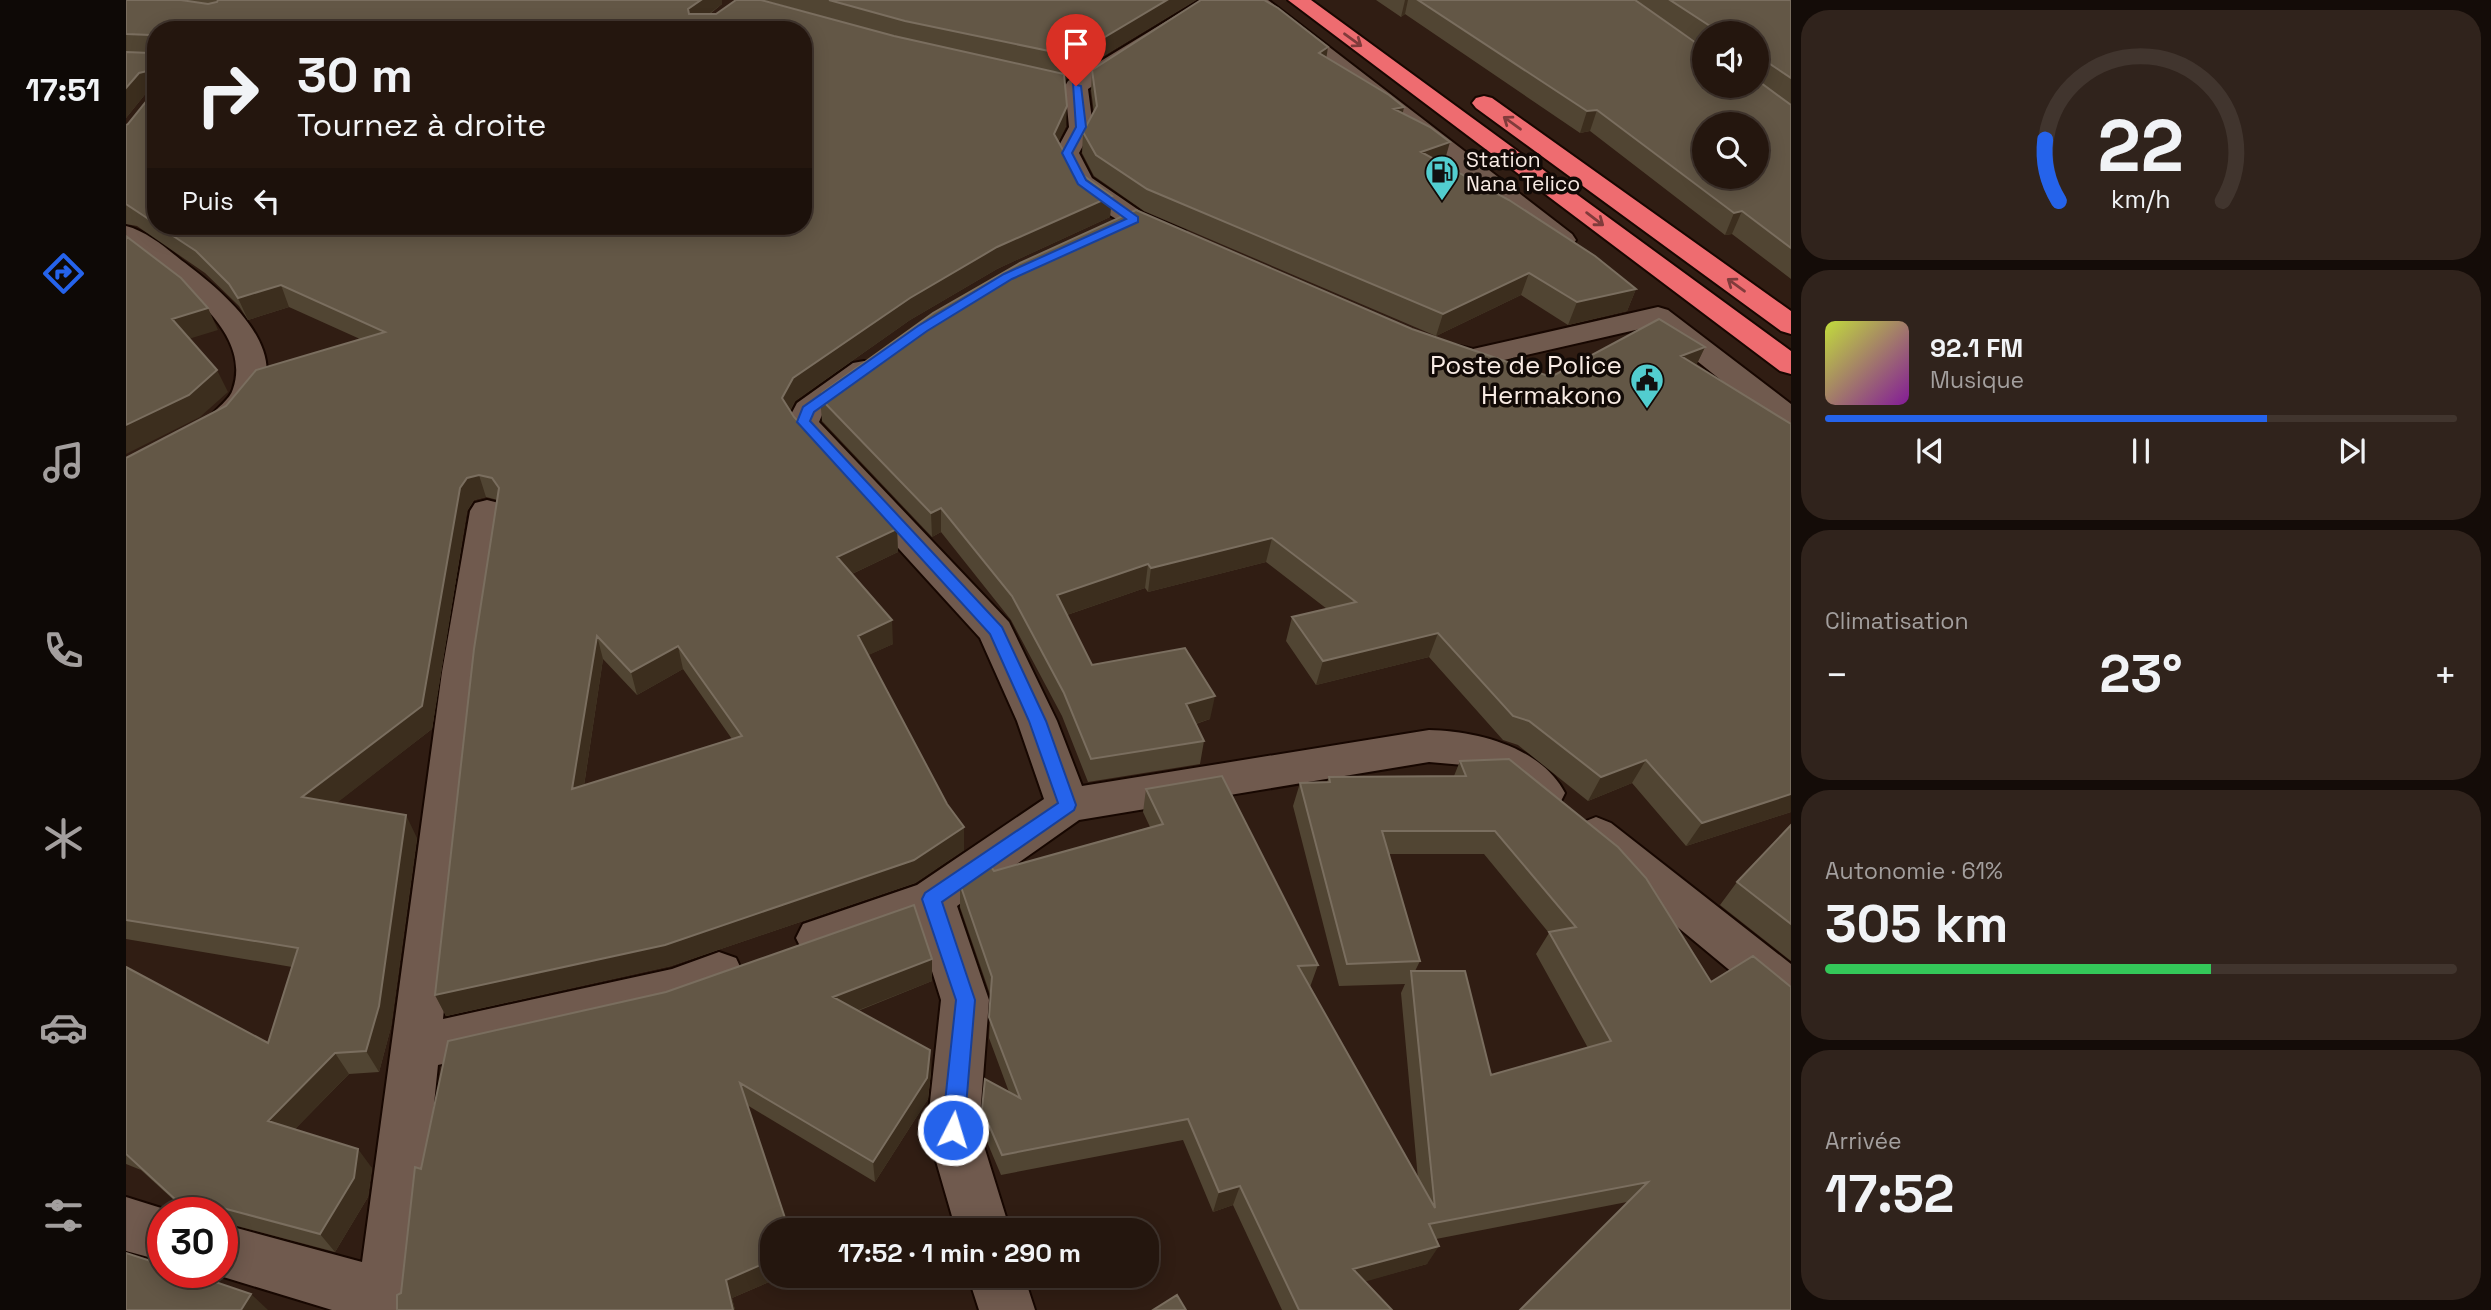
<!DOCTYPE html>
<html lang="fr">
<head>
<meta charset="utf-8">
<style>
  :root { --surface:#24160e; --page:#30231c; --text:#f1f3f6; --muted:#a39f9e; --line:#41352e; --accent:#2563eb }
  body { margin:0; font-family:"Space Grotesk",sans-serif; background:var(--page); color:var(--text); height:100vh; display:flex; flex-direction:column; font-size:26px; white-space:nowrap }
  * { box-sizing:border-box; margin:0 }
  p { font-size:23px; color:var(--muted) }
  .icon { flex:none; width:38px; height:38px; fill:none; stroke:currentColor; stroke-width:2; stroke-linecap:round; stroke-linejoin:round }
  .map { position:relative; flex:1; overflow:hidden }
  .panel { display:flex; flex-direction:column; gap:10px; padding:10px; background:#140c08; width:700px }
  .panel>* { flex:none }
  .guide { position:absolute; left:21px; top:21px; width:665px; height:214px; border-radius:28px; box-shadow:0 4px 18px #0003,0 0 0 2px var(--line); background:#24160e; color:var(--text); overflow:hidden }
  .controls { position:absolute; left:1566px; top:21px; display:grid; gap:14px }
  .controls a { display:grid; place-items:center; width:77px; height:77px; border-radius:50%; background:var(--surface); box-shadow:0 4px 18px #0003,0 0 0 2px var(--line); font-size:35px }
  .speed { position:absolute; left:21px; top:1197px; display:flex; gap:14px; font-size:35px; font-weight:700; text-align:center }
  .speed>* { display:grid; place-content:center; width:91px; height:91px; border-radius:50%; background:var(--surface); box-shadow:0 4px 18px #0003,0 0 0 2px var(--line); line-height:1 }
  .speed .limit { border:10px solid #d22; background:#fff; color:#111 }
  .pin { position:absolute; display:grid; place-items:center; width:60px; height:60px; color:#fff; margin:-72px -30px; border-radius:50% 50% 50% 0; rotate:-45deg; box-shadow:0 0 7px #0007 }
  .pin .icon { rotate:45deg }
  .me { position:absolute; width:77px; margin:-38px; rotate:5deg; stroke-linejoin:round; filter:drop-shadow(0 0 5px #0008) }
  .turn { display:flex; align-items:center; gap:24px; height:147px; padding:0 35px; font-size:32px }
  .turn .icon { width:91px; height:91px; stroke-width:2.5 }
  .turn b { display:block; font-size:49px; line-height:60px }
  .then { display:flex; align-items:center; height:66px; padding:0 35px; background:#0003; gap:14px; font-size:26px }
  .big { font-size:52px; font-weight:700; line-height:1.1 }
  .panel .widget { flex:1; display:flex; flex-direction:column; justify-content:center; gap:10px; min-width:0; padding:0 24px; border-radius:28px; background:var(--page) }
  .panel .dial { align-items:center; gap:0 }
  .dial svg { height:182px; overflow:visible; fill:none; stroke:var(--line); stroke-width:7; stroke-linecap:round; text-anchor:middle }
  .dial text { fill:var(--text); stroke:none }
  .song { display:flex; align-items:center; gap:21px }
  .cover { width:84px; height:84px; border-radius:10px; background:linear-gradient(135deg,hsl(70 70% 55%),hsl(290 70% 35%)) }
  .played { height:7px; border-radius:4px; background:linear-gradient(90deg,var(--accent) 70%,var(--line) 70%) }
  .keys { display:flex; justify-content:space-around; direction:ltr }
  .heat { display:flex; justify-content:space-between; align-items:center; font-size:38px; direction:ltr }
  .charge { height:10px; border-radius:5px; background:linear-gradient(90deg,#34c759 61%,var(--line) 0) }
  .trip { position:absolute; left:634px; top:1218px; width:399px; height:70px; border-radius:28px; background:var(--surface); box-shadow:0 4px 18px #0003,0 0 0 2px var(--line); font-weight:700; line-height:70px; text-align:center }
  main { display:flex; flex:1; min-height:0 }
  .menu { display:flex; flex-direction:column; width:126px; justify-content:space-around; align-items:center; background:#0e0906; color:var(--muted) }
  .menu .icon { width:49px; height:49px }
  .menu .active { color:var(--accent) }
  .menu b { font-size:32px; color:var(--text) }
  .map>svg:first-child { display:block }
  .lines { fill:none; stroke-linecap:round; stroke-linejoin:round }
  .minor-casing { stroke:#170701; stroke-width:4 }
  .highway-casing { stroke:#170701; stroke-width:4 }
  .minor { fill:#705a4e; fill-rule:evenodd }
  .highway { fill:#ee6c70; fill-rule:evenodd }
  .wall { fill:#514533; fill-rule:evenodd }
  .shaded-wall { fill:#3c2e1e }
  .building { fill:#635746; stroke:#7a6e5f; stroke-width:2; fill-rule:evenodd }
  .oneway { stroke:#803b3b }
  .route { fill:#2563eb; stroke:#184099; stroke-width:2 }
  .labels { text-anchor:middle; stroke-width:7; stroke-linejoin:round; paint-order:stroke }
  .far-poi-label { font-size:21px; fill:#f8ebe4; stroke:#120a06; text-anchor:start }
  .poi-label { font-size:26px; fill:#f8ebe4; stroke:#120a06; text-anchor:end }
</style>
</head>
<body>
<main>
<nav class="menu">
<b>17:51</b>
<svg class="icon active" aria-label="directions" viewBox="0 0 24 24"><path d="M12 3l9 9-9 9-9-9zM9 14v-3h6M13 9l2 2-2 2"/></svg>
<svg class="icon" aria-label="music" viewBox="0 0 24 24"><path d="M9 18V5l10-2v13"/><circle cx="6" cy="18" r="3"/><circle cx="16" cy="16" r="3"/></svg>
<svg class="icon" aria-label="phone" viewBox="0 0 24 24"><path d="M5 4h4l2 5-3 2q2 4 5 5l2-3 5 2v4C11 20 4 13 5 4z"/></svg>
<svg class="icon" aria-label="climate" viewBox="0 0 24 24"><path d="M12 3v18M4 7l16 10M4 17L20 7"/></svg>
<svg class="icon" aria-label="car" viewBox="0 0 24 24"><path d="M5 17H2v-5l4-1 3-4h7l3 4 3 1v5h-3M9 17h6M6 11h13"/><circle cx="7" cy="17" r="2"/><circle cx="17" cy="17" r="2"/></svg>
<svg class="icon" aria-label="filters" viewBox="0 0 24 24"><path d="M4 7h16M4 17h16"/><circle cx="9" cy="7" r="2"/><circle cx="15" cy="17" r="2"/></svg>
</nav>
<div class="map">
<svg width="1665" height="1310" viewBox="0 0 1665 1310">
  <rect width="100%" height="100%" fill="#301d13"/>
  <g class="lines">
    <!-- minor casing -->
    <g class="minor-casing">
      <path id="minor" d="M1075 0H1099L962 89 967 127 953 153 966 178 1017 213 1059 231 1063 237 1059 243C1033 249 966 207 947 187 939 179 934 164 929 153L943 127 939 86 942 81Z
        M1119 0H1142L1446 234 1450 240 1446 246 1436 248 1426 246Z
        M0 226C20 231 39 247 55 260 97 291 175 355 124 410 112 423 105 429 88 425L83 418C90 408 104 400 107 389 128 328 42 275 0 246Z
        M1532 307 1542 310 1665 404V430L1654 427 1527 326 1347 367 1299 356 1295 350 1299 344 1310 341 1347 349Z
        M738 361 749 363 753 370 749 377 696 415 693 422 883 622 931 721 956 786 1303 730C1351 731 1415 747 1439 793L1433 805 1418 810 1403 805 1375 782 1349 766 1303 762 953 820 831 906 863 1000 853 1130 884 1230H830L801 1130 815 1000 791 923 693 958 677 952 670 938 677 924 791 885 918 799 891 721 854 638 672 438 661 422 671 403 727 363Z
        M361 500 373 503 378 511 354 672 317 1019 546 969 593 952 610 958 617 973 610 988 546 1011 312 1065 287 1310H206L81 1272H96V1224L236 1262 316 672 344 511 349 503Z
        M1470 817 1485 823 1665 964V1013L1648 1007 1455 847 1448 835 1455 823Z
        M0 1197 51 1213H37V1261L0 1251Z
        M842 1276H898L909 1310H853Z"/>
    </g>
    <!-- highway casing -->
    <g class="highway-casing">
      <path id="highway" d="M1162 0H1185L1665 351V374L1654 371Z
        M1358 96 1366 98 1665 311V334L1655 331 1350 108 1346 103 1350 98Z"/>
    </g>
    <!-- minor -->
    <use href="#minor" class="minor"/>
    <!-- highway -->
    <use href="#highway" class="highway"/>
  </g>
  <!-- wall -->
  <path class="wall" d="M0 0H596V4L584 14 772 37 637 0H1070L946 75 938 74 940 126 932 142 947 168 986 196 984 217 871 269 784 320 669 401 664 411 668 417 771 529 772 552 726 574 767 644 742 655 821 804 838 827V850L789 883 545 966 320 1016 309 995 372 500 360 497 348 500 341 511 306 729 210 803 291 838 265 1027 253 1072 223 1074 169 1129 246 1168 242 1197 209 1252 96 1222V1213H62L15 1170 0 1164V967L142 1043 166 967 0 939V458L234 339 163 307 122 320 113 306 79 273 11 226 0 224V125L2 124 23 98 24 92H21L0 118ZM30 30 677 226H30ZM477 659 511 695 557 669 606 739 458 786Z
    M1250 0H1665V279L1606 234 1599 235 1464 131 1454 133 1279 14 1275 17ZM1537 20 1577 46 1578 47H1576ZM1578 33H1631V86H1578Z
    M1200 57 1277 113 1318 163H1316L1510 289 1501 311 1442 325 1395 295 1310 336 1018 211 968 176 956 153 957 132 968 113 965 90 966 70Z
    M1286 329 1425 377 1579 347 1570 365 1665 812 1560 846 1506 783 1462 801 1392 745 1377 740 1303 657 1190 685 1160 641 1166 617 1201 609 1140 562 1022 592 1019 588 941 615 966 665 1084 719 1070 724 1078 741 1074 764 962 782 936 716 885 620 815 532 806 537 696 421 694 398Z
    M1334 761 1585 982 1665 1310 1501 1202 1310 1239 1301 1264 1239 1281 1266 1310H1156L1107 1205 1087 1212 1057 1140 875 1175 856 1130V1109L883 1092 863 1038 865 997 834 907V884L868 871 1024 827 1017 812 1020 789 1192 965 1184 987 1292 1179 1275 993 1279 984 1213 986 1167 806 1174 783 1201 782 1203 777 1328 776ZM1263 854H1358L1423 933 1410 954 1462 1048 1365 1075 1289 971 1294 961Z
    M1665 825V961L1594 905 1611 882Z
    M806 959V981L732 1011 805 1071 802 1099 749 1182 621 1105 646 1276H657L606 1298 609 1310H271L275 1293 295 1169Z"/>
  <!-- shaded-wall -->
  <path class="shaded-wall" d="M575 0H596V4L564 28 562 9Z
    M1041 0H1070L946 75 947 56Z
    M1279 0H1282L1279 14 1275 17Z
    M1202 47 1199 67 1193 53Z
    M21 71 29 90 21 92 0 118V88L13 73Z
    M941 106 940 126 927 154 928 134Z
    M1278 107 1274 127 1268 109Z
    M1471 110 1464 131 1454 133 1461 111Z
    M1324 142 1318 163 1290 173 1295 152Z
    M986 196 984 217 871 269 784 320 669 401 659 421 656 398 667 378 784 298 871 247Z
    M1616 211 1606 234 1599 235 1608 213Z
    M1403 273 1395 295 1310 336 1317 314Z
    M155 285 163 307 122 320 112 298Z
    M1510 289 1501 311 1442 325 1451 302Z
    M82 308 92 330 56 341 46 319Z
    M1579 347 1568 370 1555 356Z
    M91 370 102 392 74 417 0 454V425Z
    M353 475 360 497 348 500 341 511 306 729 189 820 176 797 334 488 341 478Z
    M815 508V532L806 537 805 513Z
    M771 529 772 552 713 580 711 557Z
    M1146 538 1140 562 1022 592 1025 568Z
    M1022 564 1019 588 929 619 931 595Z
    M766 620 767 644 734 659 732 636Z
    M1312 633 1303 657 1190 685 1197 661Z
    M471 636 477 659 454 812 446 789Z
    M552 646 557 669 511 695 505 672Z
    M1089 696 1084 719 1056 728 1060 704Z
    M1520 760 1506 783 1462 801 1475 777Z
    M1665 794V812L1560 846 1576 823Z
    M280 815 291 838 265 1027 253 1072 240 1051Z
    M838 827V850L789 883 545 966 320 1016 309 995Z
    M806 959V981L710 1019 707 997Z
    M804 1050 805 1071 802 1099 749 1182 747 1162Z
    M209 1053 223 1074 158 1140 142 1121Z
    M232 1149 246 1168 242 1197 209 1252 194 1234Z
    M1114 1186 1107 1205 1087 1212 1093 1192Z
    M78 1203 88 1213H75V1206Z
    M1313 1246 1301 1264 1217 1288 1227 1269Z
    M646 1260V1276H657L606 1298 609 1310H607L600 1280Z
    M125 1294 142 1310H115Z"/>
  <!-- building -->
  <path class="building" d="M0 0H55L82 4 91 2 92 0H575L562 9 563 14H590L610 0H635L768 36 938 74 941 106 928 134 947 168 986 196 871 247 784 298 667 378 656 398 668 417 771 529 711 557 766 620 732 636 821 804 838 827 788 860 539 945 309 995 348 649 373 488 366 478 353 475 341 478 334 488 296 706 176 797 280 815 253 1006 240 1051 209 1053 142 1121 232 1149 228 1178 194 1234 78 1203 75 1206V1213H64L0 1154V967L142 1043 172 948 0 920V458L100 406 130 370 259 332 155 285 112 298 103 284 70 251 32 226H677V30H30V224L0 204V125L2 124 23 98 24 73 21 71 13 73 0 88V52L24 53V35L0 34ZM471 636 505 672 552 646 616 736 446 789Z
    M703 0H1041L947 56 779 21Z
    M1075 0H1138L1152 8 1202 47 1193 53 1263 95 1278 107 1268 109 1304 127 1324 142 1295 152 1383 200 1469 256 1510 289 1451 302 1403 273 1317 314 1021 189 970 155 957 132 971 106 966 70Z
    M1292 0H1509L1576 47H1578V86H1631V80L1665 105V248L1616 211 1608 213 1471 110 1461 111ZM1578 124H1631V177H1578Z
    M1544 0H1665V78L1641 62 1631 63V33H1587V28Z
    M1010 210 1286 329 1425 377 1533 319 1579 347 1555 356 1665 424V794L1576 823 1520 760 1475 777 1403 721 1387 716 1312 633 1197 661 1166 617 1230 602 1146 538 1025 568 1022 564 931 595 966 665 1059 648 1089 696 1060 704 1078 741 965 759 938 693 886 596 815 508 805 513 694 398 696 393 807 313 894 263Z
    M0 236 55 278 82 308 46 319 91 370 63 395 0 425Z
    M1383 759 1492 847 1520 878 1585 982 1627 956 1665 987V1310H1394L1522 1182 1303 1224 1313 1246 1227 1269 1266 1310H1173L1114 1186 1093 1192 1062 1119 876 1155 856 1109 859 1079 894 1098 863 1017 866 977 834 884 863 864 868 871 1037 824 1020 789 1096 776 1192 965 1172 966 1309 1208 1285 971H1339L1365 1075 1485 1041 1423 932 1450 927 1369 831H1256L1294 961 1221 964 1174 783 1204 782 1203 777 1340 776 1334 761Z
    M1665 825V924L1611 882Z
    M788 905 806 959 707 997 804 1050 801 1078 747 1162 614 1083 663 1230H646V1260L600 1280 607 1310H271V1295L275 1293 289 1167 295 1169 322 1041 540 992Z
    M0 1253 37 1265V1272H60L125 1294 115 1310H0Z
    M1051 1295 1060 1310H1027Z"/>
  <!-- one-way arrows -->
  <defs><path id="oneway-shaft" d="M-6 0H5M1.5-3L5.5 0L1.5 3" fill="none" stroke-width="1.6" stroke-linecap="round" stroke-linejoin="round" transform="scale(1.75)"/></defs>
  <g class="oneway">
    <use href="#oneway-shaft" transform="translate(1227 40) rotate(36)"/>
    <use href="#oneway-shaft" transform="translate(1386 123) rotate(-144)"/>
    <use href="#oneway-shaft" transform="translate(1469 219) rotate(37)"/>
    <use href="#oneway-shaft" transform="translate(1610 285) rotate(-144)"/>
  </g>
  <!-- route -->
  <path class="route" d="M947 84 955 86 960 127 946 153 960 180 1012 217V222L886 279 801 331 688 412 684 421 876 627 920 721 950 805 948 810 816 902 849 1000 838 1130 835 1137 827 1140 820 1137 816 1130 830 1000 796 899 799 893 932 803 903 721 864 634 671 422 677 407 792 326 878 274 1000 219 952 184 936 153 950 127Z"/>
  <!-- icons -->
  <defs>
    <g id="fuel-pin" transform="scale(1.75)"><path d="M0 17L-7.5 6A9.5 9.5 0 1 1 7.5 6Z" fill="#52cdcf" stroke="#120a06"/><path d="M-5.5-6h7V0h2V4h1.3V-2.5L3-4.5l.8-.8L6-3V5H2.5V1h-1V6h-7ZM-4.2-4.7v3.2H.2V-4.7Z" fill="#111"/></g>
    <g id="civic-pin" transform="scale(1.75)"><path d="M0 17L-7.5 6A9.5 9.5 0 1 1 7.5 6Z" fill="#52cdcf" stroke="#120a06"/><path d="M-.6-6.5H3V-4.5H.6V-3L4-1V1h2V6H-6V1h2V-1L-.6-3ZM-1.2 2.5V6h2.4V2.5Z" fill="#111"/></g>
  </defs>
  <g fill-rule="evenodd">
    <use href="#fuel-pin" x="1316" y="172"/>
    <use href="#civic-pin" x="1521" y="380"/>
  </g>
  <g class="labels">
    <!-- far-poi labels -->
    <g class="far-poi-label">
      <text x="1340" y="167">Station<tspan x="1340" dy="24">Nana Telico</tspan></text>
    </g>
    <!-- poi labels -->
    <g class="poi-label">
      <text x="1496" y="374">Poste de Police<tspan x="1496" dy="30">Hermakono</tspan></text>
    </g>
  </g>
</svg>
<div class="controls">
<a><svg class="icon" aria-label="sound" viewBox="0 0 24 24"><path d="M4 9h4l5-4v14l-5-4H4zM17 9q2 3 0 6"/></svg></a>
<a><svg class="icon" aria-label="search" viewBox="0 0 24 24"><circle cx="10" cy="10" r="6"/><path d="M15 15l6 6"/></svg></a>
</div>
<div class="speed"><div class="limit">30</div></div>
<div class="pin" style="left:950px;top:86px;background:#d93025"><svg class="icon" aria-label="arrive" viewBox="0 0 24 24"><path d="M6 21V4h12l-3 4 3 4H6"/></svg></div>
<svg class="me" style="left:827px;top:1130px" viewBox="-20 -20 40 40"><circle r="17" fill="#2563eb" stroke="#fff" stroke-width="3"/><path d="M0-11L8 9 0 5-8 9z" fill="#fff"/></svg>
<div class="trip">17:52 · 1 min · 290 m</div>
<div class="guide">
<div class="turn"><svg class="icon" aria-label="right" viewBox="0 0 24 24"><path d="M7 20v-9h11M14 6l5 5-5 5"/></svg><div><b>30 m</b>Tournez à droite</div></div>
<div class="then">Puis<svg class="icon" aria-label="left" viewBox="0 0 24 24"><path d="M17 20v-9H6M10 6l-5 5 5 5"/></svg></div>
</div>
</div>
<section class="panel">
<div class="widget dial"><svg viewBox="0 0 100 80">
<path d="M14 69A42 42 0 1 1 86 69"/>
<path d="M14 69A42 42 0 0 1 8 42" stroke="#2563eb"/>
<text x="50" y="56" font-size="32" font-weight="700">22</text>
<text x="50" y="72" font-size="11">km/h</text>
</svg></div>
<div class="widget">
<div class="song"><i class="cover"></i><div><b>92.1 FM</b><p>Musique</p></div></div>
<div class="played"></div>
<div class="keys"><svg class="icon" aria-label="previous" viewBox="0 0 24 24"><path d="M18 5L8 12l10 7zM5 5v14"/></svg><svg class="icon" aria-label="pause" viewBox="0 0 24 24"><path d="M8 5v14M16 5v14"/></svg><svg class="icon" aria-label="next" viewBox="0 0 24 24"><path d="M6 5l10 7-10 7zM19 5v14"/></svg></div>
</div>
<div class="widget"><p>Climatisation</p>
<div class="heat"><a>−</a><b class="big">23°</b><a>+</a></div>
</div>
<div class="widget"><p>Autonomie · 61%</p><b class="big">305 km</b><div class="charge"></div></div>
<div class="widget"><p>Arrivée</p><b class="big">17:52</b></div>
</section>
</main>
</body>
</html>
